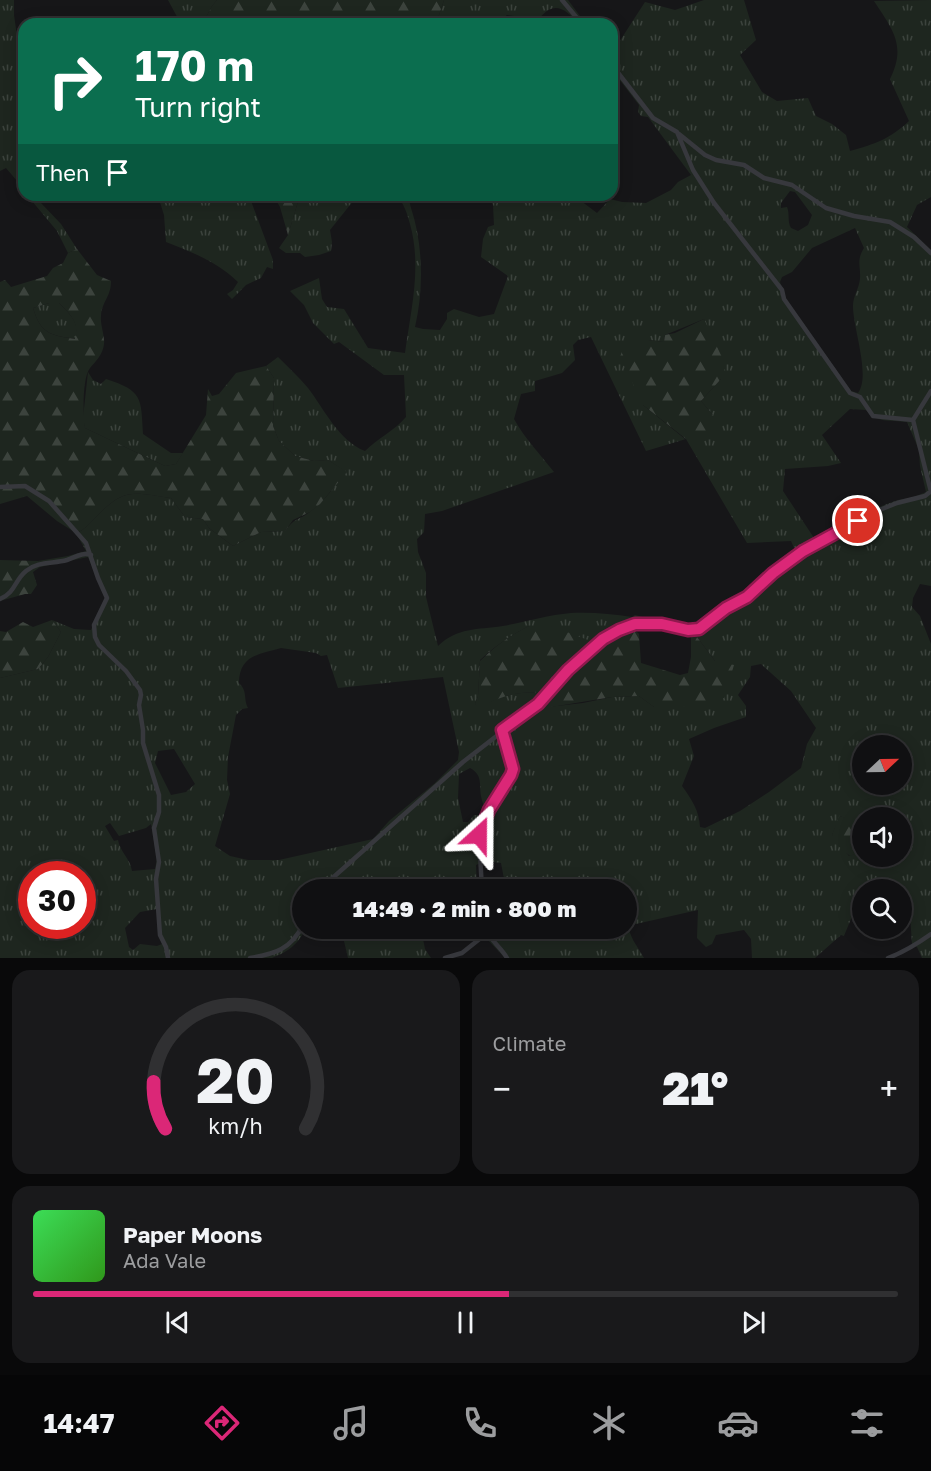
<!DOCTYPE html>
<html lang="en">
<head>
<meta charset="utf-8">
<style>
  :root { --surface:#101012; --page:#19191b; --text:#f1f3f6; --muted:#9c9d9f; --line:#303032; --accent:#db2777 }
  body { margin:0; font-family:"Golos Text",sans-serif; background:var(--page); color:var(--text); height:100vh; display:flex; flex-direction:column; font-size:22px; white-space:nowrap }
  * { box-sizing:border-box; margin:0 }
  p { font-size:20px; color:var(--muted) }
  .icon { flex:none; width:33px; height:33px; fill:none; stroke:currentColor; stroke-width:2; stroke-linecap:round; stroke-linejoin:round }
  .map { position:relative; height:958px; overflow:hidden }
  .drawer { display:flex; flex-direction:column; gap:12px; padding:12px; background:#09090a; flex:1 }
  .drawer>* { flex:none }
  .banner { position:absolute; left:18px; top:18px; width:600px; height:183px; border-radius:18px; box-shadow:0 3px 15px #0003,0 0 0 2px var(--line); background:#0b6e4f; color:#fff; overflow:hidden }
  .needle { width:39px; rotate:68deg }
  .fabs { position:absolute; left:852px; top:735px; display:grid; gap:12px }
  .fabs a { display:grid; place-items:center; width:60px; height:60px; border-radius:50%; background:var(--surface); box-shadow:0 3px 15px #0003,0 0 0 2px var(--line); font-size:30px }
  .speed { position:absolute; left:18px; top:861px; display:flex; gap:12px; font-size:30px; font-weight:700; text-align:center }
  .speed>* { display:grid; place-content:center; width:78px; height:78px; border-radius:50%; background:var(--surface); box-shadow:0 3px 15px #0003,0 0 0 2px var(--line); line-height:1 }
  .speed .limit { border:9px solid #d22; background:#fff; color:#111 }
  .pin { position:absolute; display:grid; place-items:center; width:51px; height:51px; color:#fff; margin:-26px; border:3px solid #fff; border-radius:50%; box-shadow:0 2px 6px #0007 }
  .me { position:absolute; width:66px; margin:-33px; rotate:24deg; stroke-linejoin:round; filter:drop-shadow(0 0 4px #0008) }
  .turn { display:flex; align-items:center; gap:21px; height:126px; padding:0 18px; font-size:27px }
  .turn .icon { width:78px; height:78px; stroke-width:2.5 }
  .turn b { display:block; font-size:42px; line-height:51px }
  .then { display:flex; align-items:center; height:57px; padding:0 18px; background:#0003; gap:12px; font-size:22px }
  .big { font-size:45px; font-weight:800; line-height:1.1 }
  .drawer .tile { flex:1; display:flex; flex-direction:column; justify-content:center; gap:9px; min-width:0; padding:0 21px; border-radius:18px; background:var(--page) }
  .drawer .dial { align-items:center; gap:0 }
  .dial svg { height:156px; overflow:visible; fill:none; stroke:var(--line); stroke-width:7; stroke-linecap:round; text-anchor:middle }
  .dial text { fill:var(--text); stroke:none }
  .song { display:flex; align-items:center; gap:18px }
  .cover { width:72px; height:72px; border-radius:9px; background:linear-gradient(135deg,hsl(130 70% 55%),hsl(110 70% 35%)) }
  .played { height:6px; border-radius:3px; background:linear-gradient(90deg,var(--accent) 55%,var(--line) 55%) }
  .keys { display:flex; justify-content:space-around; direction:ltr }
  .heat { display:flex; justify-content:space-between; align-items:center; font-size:33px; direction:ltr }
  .drawer .tiles { flex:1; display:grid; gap:12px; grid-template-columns:1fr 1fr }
  .tile:last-child { grid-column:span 2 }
  .trip { position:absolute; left:292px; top:879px; width:345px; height:60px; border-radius:30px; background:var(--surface); box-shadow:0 3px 15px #0003,0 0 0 2px var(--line); font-weight:800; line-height:60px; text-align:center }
  .menu { display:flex; height:96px; justify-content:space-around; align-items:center; background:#060607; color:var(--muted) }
  .menu .icon { width:42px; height:42px }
  .menu .on { color:var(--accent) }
  .menu b { font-size:27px; color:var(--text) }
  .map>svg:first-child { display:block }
  .grass { fill:url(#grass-tufts); fill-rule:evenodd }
  .forest { fill:url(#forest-firs); fill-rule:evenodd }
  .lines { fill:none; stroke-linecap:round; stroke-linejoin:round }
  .minor { stroke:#37383d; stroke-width:4.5 }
  .route-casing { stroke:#8e194d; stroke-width:15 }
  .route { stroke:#db2777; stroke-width:10 }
</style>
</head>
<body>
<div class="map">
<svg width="931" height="958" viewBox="0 0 931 958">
  <defs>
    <pattern id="grass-tufts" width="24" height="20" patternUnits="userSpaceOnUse" patternTransform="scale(1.5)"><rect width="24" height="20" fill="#1e261f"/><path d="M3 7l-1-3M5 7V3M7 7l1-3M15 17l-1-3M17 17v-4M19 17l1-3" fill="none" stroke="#3c433d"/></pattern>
    <pattern id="forest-firs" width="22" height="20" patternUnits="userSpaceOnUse" patternTransform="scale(1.5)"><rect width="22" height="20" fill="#1e261f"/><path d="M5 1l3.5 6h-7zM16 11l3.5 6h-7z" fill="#3c433d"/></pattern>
  </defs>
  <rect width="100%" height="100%" fill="#161618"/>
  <!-- grass -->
  <path class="grass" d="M0 0H14V15L19 50 24 51V151C14 159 13 168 24 176V189L6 168 0 171Z
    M168 0H217L212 6 204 21 206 24H181Z
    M444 0H568L586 24H578C566 8 553 0 539 19L507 15 496 24H436Z
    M704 0H744L756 40 740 55 762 92 777 101 808 98 816 116 832 124 846 135 850 151C875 144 890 139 909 121L890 79C907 45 892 29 874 1L931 0V197L917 205 907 227 931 250V586L920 584 913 598 912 607 920 616 931 644V958H922L917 947 912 944 910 915 913 911V906L909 902 905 903 902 901V890L877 889 871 881C857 899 854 913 844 936L841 935 815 958H752L751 939 744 930 716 935 712 944 706 947 697 938 698 910 627 926V890L506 889 501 863 485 861 476 865 477 889 303 890V928L444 929H429L422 934 425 949 431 958H348L344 941 340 935 308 929C302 933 300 940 294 945 288 951 279 955 272 958H0V678L38 669 48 657 61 632 52 620 74 629 91 630 105 598 88 557 40 567 38 561 68 556 86 551 76 533C85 530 91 522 98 515 125 487 135 493 171 498L185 517 203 519 209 528 233 546 261 532 285 531C296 516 299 521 311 511 326 500 335 485 346 472L328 460 314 461 295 456 279 441 273 426 274 378 266 366 278 357C288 367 299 377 308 388 324 409 339 441 365 451 378 438 394 431 406 417L404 375H384L339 342 334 344 313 323 304 305 290 291 319 278 322 299 327 307 344 309 368 348 405 353C411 309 422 267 410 224 407 213 404 203 396 195 397 195 404 195 405 195 409 197 410 204 411 208 423 244 424 289 415 327L423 329 440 330 447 319V313L454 309 479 317 494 314 508 276 481 257 483 239 488 227 494 225 493 205 489 195H573L597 213 610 199 622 202 646 203 671 190 678 182 691 175 648 117 641 116 638 112 639 105 612 70V53L645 2 675 10ZM790 191 795 192 812 215 808 225 798 231 791 228C787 221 790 214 787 207L781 208V203ZM855 228 864 248C856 261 861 266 860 279 859 289 853 296 853 306 853 328 871 376 858 393L851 391 786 299 780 282 782 277 792 272 812 248ZM704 319 721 379 701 401 713 415 685 439 643 405 648 340 664 342 665 335ZM591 337 646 451 686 439 747 543 791 541 795 550 755 586 733 600 722 603 699 627H684L662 618 654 620 635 615 632 617C612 614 592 612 571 613 548 615 525 622 503 626 477 630 458 627 438 646L426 597V573L418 552 417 539 424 532 425 514 442 511 554 472C540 454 525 439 514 419L521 394 535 391V381L562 373 575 360 573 345 578 340ZM850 409 866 410C876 423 891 420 907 422L919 450 920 466 926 492 914 497 898 500 871 510 829 534 814 538 783 491 785 469 828 466 841 463 822 435ZM529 626H551L569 667 541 693C515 691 502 696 479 707L475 704 478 696 480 660C495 646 511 635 529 626ZM639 627 665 630 697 637 715 661 654 707 639 696 612 697 583 703 539 708 549 694 565 677 604 642ZM281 648 316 653 321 656 327 655 338 688 443 677 459 752 458 760 435 783 389 821 373 839 279 860H248L230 856 215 846 230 794 227 780 228 757 236 715 242 709 248 708C243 698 248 692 239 683 239 655 260 654 281 648ZM761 664 791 691 816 728 807 744 801 768 769 792 740 811 705 828 700 827C699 810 692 800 682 786L694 756 689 739 714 728 746 717V706L738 695 750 677 751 666ZM862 746H902V784H862ZM174 749 195 784 186 792 171 795 155 763 158 751ZM470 768C483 775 479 784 481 796 482 801 484 807 486 812L479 815H474L468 822H463L458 798 459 774ZM840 816 860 825 862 840V818H902V856H862V851L849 856 832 835ZM110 823 119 836 146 828 151 824 157 859 155 869 132 871C130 858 120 852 118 840L114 841 105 826ZM32 874H82V926H32ZM157 909 158 934 162 944 157 946 140 944 133 950 129 947 125 928 140 912Z
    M27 195H36L40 202 61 224 77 249 68 253 57 231Z
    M245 195 251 201 273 260V269L267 267 261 278 246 285 232 299 227 294 233 290 238 282C216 261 194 253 166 242L164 215 158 196Z
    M300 195H358L330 230 332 242 331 251 319 255 305 257 300 253H286L279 248 288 235Z
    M49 303H59C70 314 80 323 76 339 50 335 41 334 33 308Z
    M88 372 93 380 101 384 106 379C143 391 141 398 143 434L171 453H183L176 464 165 466 85 428 83 418Z
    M627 926 633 940 644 958H505L487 939 497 929 627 928Z"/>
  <!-- forest -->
  <path class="forest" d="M217 0H444L436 24H206L204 21 212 6Z
    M273 195H300L288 235 280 207Z
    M77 249 97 275 111 281C111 297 102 301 101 316 100 325 105 336 104 344 103 354 96 361 90 368 82 378 83 416 85 428L165 466 176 464 206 415 208 389 212 396 219 394 236 373 266 366 274 378 273 426 279 441 295 456 314 461 328 460 347 472 320 504 310 512 293 520 285 531 261 532 233 546 209 528 203 519 185 517 171 498C134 493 125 487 98 515 91 522 85 530 76 533L57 521 27 496 0 504V282L5 280 11 287 47 276 53 268 63 263 68 253ZM49 303H59C70 314 80 323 75 339 50 335 41 334 33 308Z
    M704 319 726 366 721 379 701 401 713 415 719 430 686 439 643 405 620 357 625 343 648 340 664 342 665 335 675 333Z
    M0 560 38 561 40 567 33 572 37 585 31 594H25L0 601Z
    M52 620 61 632 48 657 38 669 0 678V631L6 632 23 622 33 627Z
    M529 626H551L596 643 541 693C515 691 502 696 479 708L475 704 478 696 480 661C495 646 511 635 529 626Z
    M626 630H635L639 634 641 663 680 675 688 673 691 657V636L697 637 715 661 734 665 724 698 701 706 654 707 639 696 612 697 539 709 549 694 574 668 604 642Z
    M839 816 857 821 860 825 862 851 850 856 837 845 832 835Z"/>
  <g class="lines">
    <!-- minor -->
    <path class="minor" d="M562 0 582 24
      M612 65 653 118 677 132 693 170 714 203 782 290 784 299 850 393 860 397 873 416 913 420 931 492
      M679 134 705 155 716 160 744 165 764 178 792 185 826 208 854 216 890 222 914 237 931 253
      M913 420 931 391
      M0 487 25 486 49 501 86 543 98 578 107 598 94 625 95 637 99 645 126 671 140 690 141 695 139 705 143 730V743L159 795V812L154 828 159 862 156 879 160 935 166 947 168 958
      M0 599C16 592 14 581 26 571 38 561 53 564 67 560 76 557 82 552 91 555
      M319 890 463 762 538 704 568 670 603 639 619 630 635 624 662 625 688 630 699 629 726 608 747 597 773 573 803 551 877 511 897 503 925 496 931 491
      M482 890 479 835 489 811 511 775 513 769 502 730
      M486 928C490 941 501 947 507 958
      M250 958C275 954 291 949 303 925
      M445 958 462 953 487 933
      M888 958C904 952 917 944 931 934"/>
  </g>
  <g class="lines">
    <!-- route casing -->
    <g class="route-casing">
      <path id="route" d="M479 835 489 810 511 775 513 769 502 730 538 704 568 670 603 639 619 630 635 624H662L688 630 699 629 726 608 747 597 773 573 803 551 858 521"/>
    </g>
    <!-- route -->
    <use href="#route" class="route"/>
  </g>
</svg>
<div class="fabs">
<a><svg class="needle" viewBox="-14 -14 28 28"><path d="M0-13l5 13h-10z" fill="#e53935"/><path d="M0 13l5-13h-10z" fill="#9c9d9f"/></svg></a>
<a><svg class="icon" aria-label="sound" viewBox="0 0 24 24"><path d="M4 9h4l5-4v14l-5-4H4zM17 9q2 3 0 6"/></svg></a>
<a><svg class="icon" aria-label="search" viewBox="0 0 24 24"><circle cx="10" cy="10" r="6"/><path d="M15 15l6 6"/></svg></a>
</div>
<div class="speed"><div class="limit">30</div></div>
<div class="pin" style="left:858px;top:521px;background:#d93025"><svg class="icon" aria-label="arrive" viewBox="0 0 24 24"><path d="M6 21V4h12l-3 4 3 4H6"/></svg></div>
<svg class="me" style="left:479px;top:835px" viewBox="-20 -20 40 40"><path d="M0-17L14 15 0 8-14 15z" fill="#db2777" stroke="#fff" stroke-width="4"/></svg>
<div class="trip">14:49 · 2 min · 800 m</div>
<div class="banner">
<div class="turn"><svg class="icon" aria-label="right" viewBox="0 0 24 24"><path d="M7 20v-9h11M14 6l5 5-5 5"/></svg><div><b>170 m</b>Turn right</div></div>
<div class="then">Then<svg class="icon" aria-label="arrive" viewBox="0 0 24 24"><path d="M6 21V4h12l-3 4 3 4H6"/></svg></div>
</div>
</div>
<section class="drawer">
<div class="tiles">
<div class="tile dial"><svg viewBox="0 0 100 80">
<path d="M14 69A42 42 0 1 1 86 69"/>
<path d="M14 69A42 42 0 0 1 8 45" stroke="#db2777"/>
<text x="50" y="56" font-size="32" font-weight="700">20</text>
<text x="50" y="72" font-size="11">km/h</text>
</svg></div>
<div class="tile"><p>Climate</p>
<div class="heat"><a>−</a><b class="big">21°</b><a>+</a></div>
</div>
<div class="tile">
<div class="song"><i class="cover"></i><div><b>Paper Moons</b><p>Ada Vale</p></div></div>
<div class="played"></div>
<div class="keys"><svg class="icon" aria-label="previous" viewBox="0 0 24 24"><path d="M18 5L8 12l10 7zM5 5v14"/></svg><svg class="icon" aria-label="pause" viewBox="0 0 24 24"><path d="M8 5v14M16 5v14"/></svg><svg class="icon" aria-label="next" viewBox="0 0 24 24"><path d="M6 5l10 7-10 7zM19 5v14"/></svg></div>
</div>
</div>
</section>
<nav class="menu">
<b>14:47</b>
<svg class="icon on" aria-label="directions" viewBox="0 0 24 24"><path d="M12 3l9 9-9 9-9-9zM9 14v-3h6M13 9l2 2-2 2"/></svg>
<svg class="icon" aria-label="music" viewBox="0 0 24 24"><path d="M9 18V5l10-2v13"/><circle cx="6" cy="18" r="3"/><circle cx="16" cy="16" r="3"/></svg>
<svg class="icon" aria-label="phone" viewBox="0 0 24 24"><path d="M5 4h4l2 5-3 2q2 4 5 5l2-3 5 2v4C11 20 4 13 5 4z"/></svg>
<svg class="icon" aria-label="climate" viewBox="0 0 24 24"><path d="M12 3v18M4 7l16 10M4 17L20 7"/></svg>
<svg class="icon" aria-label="car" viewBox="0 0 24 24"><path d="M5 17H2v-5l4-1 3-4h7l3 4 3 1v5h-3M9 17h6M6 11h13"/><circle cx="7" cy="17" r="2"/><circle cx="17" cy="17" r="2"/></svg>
<svg class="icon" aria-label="filters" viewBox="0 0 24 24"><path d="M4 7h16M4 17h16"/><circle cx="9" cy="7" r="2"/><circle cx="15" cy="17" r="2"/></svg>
</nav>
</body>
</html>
